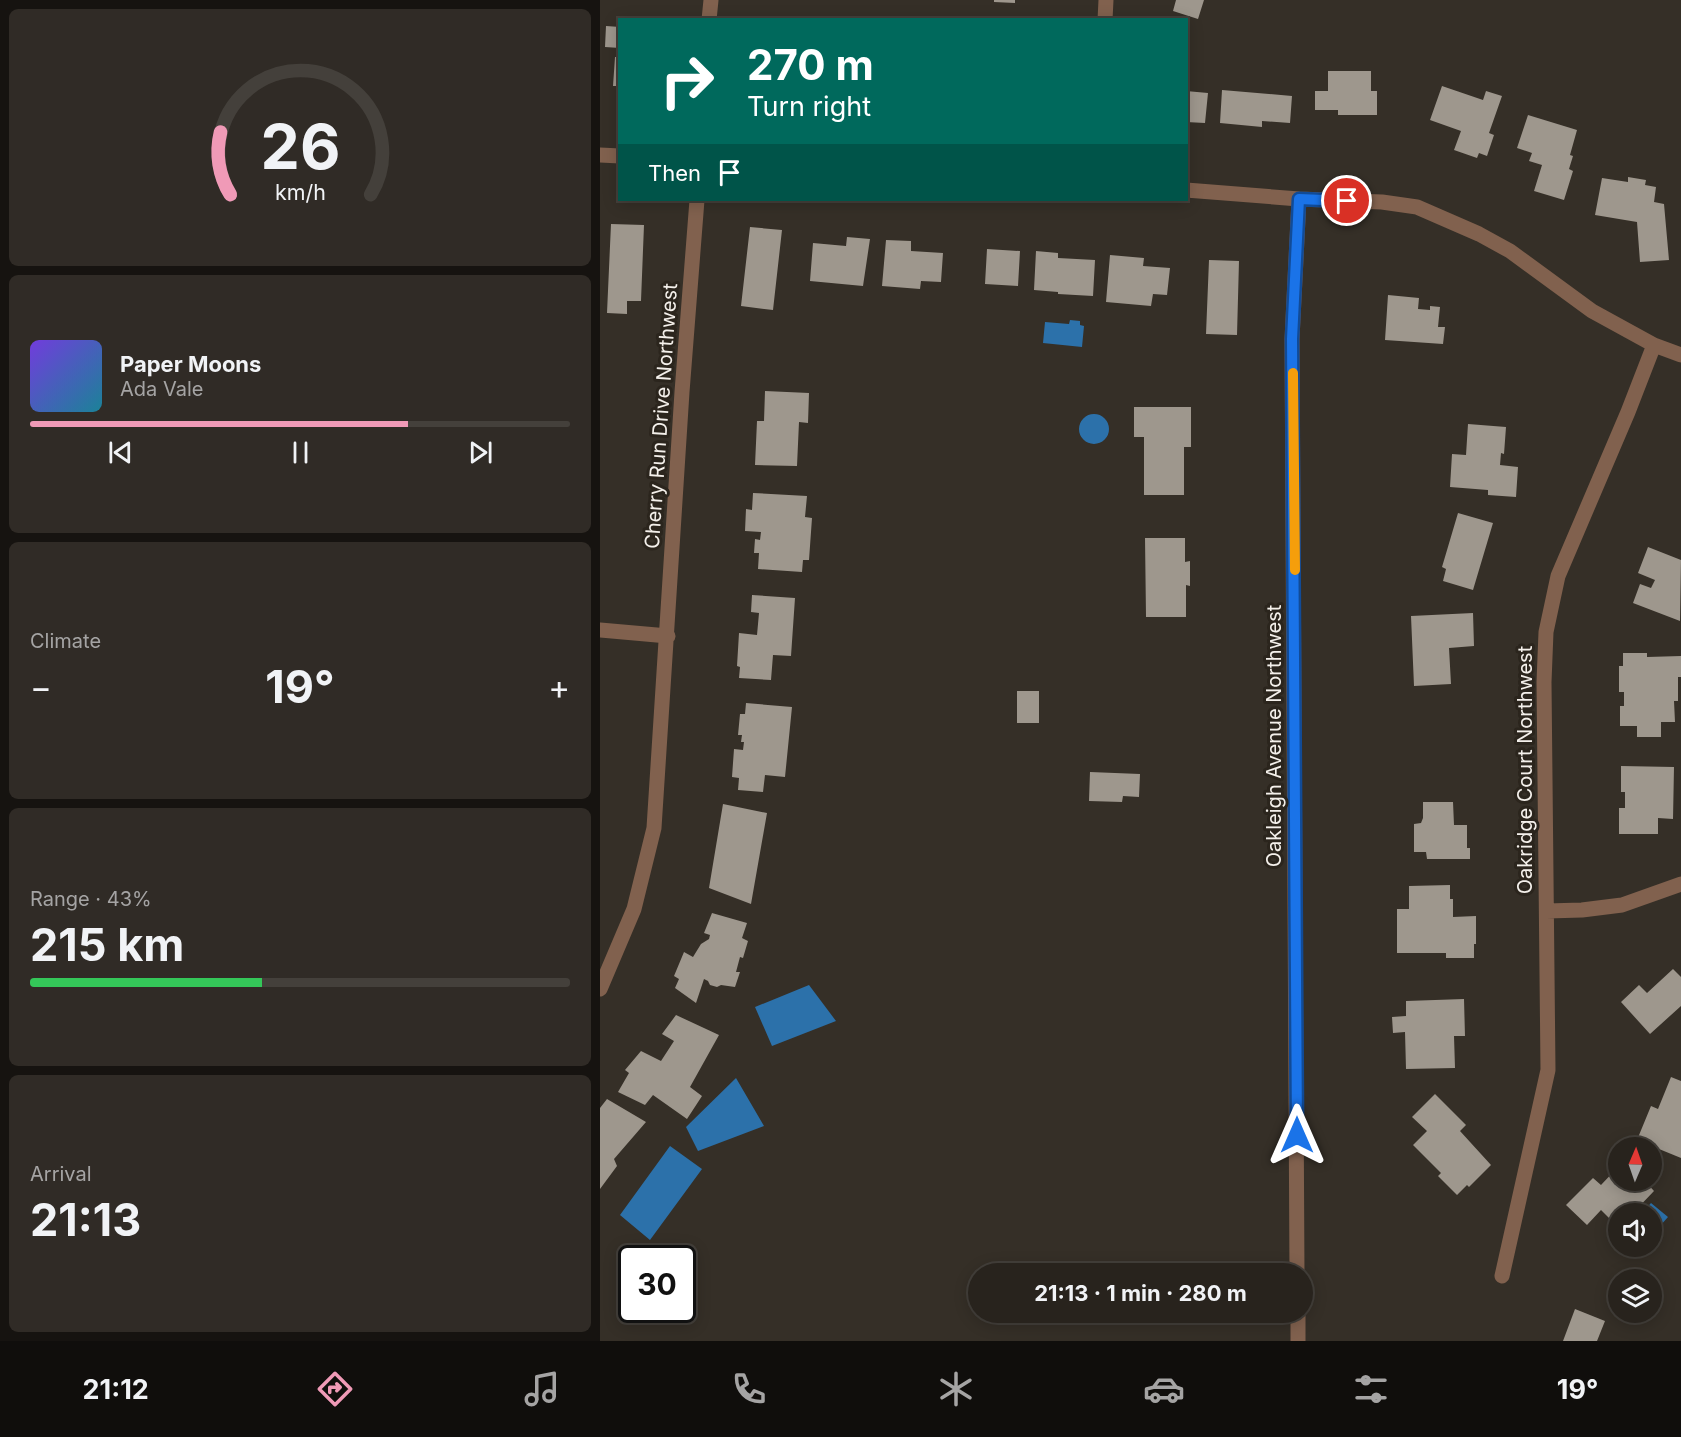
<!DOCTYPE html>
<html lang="en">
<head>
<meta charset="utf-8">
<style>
  :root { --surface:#28231d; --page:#302b26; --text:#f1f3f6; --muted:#a5a4a4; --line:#44403b; --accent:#f09ab7 }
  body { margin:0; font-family:Inter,sans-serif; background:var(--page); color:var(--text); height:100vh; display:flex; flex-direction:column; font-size:22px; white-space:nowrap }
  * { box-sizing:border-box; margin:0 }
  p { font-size:20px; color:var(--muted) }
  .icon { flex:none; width:33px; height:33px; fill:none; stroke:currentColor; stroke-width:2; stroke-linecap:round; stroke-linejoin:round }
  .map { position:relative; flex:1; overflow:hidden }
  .drawer { display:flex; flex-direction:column; gap:9px; padding:9px; background:#161310; width:600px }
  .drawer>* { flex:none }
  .banner { position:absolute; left:18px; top:18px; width:570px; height:183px; border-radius:0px; box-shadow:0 3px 15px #0003,0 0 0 2px var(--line); background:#00695c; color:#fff; overflow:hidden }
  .needle { width:39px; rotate:2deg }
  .fabs { position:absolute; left:1008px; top:1137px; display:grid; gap:12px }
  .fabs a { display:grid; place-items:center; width:54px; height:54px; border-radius:50%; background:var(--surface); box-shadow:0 3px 15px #0003,0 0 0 2px var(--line); font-size:30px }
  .speed { position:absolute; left:18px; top:1245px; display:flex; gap:12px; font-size:30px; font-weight:700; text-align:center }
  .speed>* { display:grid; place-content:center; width:78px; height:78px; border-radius:50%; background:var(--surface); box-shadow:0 3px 15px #0003,0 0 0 2px var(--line); line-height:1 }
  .speed .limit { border:3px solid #111; border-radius:9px; background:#fff; color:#111 }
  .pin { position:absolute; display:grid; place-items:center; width:51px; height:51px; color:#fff; margin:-26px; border:3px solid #fff; border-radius:50%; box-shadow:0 2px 6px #0007 }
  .me { position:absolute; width:66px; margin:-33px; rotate:0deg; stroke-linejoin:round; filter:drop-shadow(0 0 4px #0008) }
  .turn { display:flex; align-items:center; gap:21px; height:126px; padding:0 30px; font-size:27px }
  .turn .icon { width:78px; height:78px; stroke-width:2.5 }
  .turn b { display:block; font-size:42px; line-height:51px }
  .then { display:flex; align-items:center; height:57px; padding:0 30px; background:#0003; gap:12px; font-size:22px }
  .big { font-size:45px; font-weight:700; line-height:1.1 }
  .drawer .card { flex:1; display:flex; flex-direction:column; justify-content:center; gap:9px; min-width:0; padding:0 21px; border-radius:9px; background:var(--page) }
  .drawer .dial { align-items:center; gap:0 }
  .dial svg { height:156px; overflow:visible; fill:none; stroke:var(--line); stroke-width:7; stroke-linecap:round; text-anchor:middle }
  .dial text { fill:var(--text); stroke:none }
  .song { display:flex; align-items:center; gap:18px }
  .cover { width:72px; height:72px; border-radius:9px; background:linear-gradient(135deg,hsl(260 70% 55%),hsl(190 70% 35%)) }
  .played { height:6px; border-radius:3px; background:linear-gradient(90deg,var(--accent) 70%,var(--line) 70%) }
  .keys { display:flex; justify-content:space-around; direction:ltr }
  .heat { display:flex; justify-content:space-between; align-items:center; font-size:33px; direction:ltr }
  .charge { height:9px; border-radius:4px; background:linear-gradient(90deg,#34c759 43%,var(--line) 0) }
  .trip { position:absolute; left:368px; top:1263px; width:345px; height:60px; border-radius:30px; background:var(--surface); box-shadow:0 3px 15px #0003,0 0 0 2px var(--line); font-weight:700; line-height:60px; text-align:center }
  .menu { display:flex; height:96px; justify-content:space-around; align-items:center; background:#100e0c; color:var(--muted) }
  .menu .icon { width:42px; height:42px }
  .menu .selected { color:var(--accent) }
  .menu b { font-size:27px; color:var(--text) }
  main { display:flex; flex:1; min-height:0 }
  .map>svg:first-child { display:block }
  .water { fill:#2c71aa }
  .building { fill:#9e978d }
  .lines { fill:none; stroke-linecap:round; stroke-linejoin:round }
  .minor { stroke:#81614e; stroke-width:15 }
  .route-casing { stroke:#114b97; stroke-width:15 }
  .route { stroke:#1a73e8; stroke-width:10 }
  .slow { stroke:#f59e0b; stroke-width:10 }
  .labels { text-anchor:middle; stroke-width:6; stroke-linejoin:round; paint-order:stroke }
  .street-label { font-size:20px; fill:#f4f0eb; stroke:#2b251d }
</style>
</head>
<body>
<main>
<section class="drawer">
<div class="card dial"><svg viewBox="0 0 100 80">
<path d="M14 69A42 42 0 1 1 86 69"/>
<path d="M14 69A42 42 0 0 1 9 37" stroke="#f09ab7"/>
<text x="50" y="56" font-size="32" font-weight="700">26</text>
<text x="50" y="72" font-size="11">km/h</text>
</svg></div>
<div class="card">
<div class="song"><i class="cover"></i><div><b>Paper Moons</b><p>Ada Vale</p></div></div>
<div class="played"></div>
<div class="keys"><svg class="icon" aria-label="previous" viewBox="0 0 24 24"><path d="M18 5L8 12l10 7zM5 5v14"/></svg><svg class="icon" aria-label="pause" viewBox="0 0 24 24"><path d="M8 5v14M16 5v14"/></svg><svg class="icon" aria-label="next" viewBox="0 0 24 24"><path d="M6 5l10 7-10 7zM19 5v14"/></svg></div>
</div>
<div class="card"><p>Climate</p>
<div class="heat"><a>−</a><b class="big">19°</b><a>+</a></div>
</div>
<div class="card"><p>Range · 43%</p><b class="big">215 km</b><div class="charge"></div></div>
<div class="card"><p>Arrival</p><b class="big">21:13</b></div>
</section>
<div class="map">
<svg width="1081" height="1341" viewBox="0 0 1081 1341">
  <rect width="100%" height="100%" fill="#352f27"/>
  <!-- water -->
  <path class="water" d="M470 320 480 321V325L484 326 482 347 443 343 445 322 469 324Z
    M479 429a15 15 0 1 1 30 0a15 15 0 1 1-30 0Z
    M209 985 236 1021 172 1046 155 1007Z
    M136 1078 164 1126 98 1151 86 1127Z
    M70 1146 102 1169 50 1240 20 1215Z
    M1051 1203 1068 1217 1052 1235V1214L1044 1211Z"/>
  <!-- building -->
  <path class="building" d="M394 0H415V3L394 2Z
    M576 0H604L598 19 573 11Z
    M6 26 20 27V48L5 47Z
    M15 57H20V86H13Z
    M728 71H771V91H777V115H738V110H715V91H728Z
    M842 86 883 100 886 91 902 96 889 133 894 135 887 156 879 153 877 158 854 150 861 131 830 120Z
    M622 90 692 96 690 123 662 121V127L620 123Z
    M586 91 608 93 605 123 586 122Z
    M928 115 977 130 970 155 973 156 969 169 973 171 964 200 934 191 942 165 929 161 932 153 917 148Z
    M1028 177 1046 180 1045 185 1056 187 1054 202 1064 204 1069 260 1040 262 1037 222 995 215 1002 178 1028 182Z
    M11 224 44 225 41 301H27V314L7 313Z
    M150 227 182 230 173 310 141 306Z
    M247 237 270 239 263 286 210 281 213 243 246 246Z
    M286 240 311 241V251L343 253 341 282 321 281 320 289 282 286Z
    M387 249 420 251 418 286 385 284Z
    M436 251 458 253V258L495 260 493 296 458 294V292L434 290Z
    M510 255 544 258 543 266 570 268 567 295 553 294 551 306 506 302Z
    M609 260 639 261 637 335 606 334Z
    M788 295 819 298 818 309 830 310V306L840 307 838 327H845L843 344 785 340Z
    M165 391 209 393 208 423 199 422 197 466 155 465 157 421H164Z
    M534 407H591V447H584V495H544V437H534Z
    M868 424 906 427 904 454 901 453 900 465 918 467 916 497 888 495V490L850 487 852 454 866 455Z
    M153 493 207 496 205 517 212 518 209 560H203L202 572 158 569 159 553H154L155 539 160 540 161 532 145 531 146 509 152 510Z
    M858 513 893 523 873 590 843 581 846 569 842 567Z
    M545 538H585V562L590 561V586L586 585V617H546Z
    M1048 547 1081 560 1080 621 1033 603 1040 584 1051 588 1055 580 1038 573Z
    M152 595 195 598 191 656 173 655 171 680 139 678 140 667 137 666 139 633 157 635 159 613 151 612Z
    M873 613 874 646 849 648 851 684 814 686 811 616Z
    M1023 653H1047V657L1081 656V677H1078V701H1074L1075 722H1061V737H1037V726H1020V706H1024V692H1019V666H1023Z
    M417 691H439V723H417Z
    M146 703 192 707 185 777 165 775 163 792 138 790 139 778 132 777 134 749 143 750 144 742H141L142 735H138L140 714H145Z
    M1021 766 1074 767 1073 819 1058 818V834H1019V808H1025V792H1021Z
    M490 772 540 774 539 797 523 796 522 802 489 801Z
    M823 802H853L854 825H867V848H870V859H827L826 852H814V824L821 823 823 818Z
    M123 804 167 813 151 904 109 888Z
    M850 885V899H853V917L876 916V944H874V958H846V953H797V909H809V886Z
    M112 913 147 923 142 938 148 941 143 958 140 957 136 972H140L135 987 121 985 117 987 110 985 108 981 104 979 96 1003 75 988 79 979 74 976 84 952 93 957 101 944 109 939 110 935 104 933Z
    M1073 969 1081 977V1006L1050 1034 1021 1002 1039 985 1047 993Z
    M864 999 865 1036H854L855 1068 806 1069 805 1032 793 1033 792 1017 806 1016V1001Z
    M76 1015 119 1035 90 1087 102 1096 87 1119 53 1095 45 1105 18 1092 29 1073 25 1070 41 1051 61 1061 74 1041 62 1034Z
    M1071 1077 1081 1081V1158L1037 1140 1051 1106 1058 1109Z
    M835 1094 866 1125 860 1131 891 1165 869 1187 867 1185 857 1195 838 1176 841 1173 813 1145 827 1131 812 1117Z
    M7 1099 46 1122 14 1159 17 1166 0 1189V1108Z
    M1018 1167V1180H1044L1054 1191 1032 1214H1018V1227L1001 1210 987 1225 966 1205 993 1178 1001 1185Z
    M975 1309 1005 1321 997 1341H963Z"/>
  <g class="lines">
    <!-- minor -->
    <path class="minor" d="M109 20 111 0
      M505 20 506 0
      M0 155 20 156
      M586 190 699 199 782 202 817 207 879 234 910 251 992 311 1054 345 1081 355
      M0 630 68 636
      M947 911 982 910 1022 905 1081 884
      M0 989 34 909 54 828 82 392 97 200
      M697 1274 692 339 699 199
      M902 1276 948 1070 944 682 946 632 958 576 1028 412 1054 345
      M698 1312V1341"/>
  </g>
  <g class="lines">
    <!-- route casing -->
    <g class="route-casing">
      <path id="route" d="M697 1135 692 339 699 199 747 201"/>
    </g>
    <!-- route -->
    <use href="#route" class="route"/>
    <!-- slow -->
    <path class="slow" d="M693 373 695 570"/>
  </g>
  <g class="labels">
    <!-- street labels -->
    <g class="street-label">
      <text transform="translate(61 416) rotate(-86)" y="7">Cherry Run Drive Northwest</text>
      <text transform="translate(674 736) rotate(-90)" y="7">Oakleigh Avenue Northwest</text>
      <text transform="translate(925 770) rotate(-90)" y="7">Oakridge Court Northwest</text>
    </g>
  </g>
</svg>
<div class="fabs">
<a><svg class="needle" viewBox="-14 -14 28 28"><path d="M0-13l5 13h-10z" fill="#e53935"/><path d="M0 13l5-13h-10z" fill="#a5a4a4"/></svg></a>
<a><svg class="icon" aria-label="sound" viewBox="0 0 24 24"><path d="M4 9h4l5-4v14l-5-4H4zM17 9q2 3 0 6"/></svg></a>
<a><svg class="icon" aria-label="layers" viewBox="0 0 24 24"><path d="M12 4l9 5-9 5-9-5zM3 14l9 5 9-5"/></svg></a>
</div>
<div class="speed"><div class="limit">30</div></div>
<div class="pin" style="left:747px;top:201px;background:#d93025"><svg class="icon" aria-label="arrive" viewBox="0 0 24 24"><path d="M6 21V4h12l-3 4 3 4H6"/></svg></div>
<svg class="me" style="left:697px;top:1135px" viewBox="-20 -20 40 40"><path d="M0-17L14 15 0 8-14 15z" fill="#1a73e8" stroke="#fff" stroke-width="4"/></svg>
<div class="trip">21:13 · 1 min · 280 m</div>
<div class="banner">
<div class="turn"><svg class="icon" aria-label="right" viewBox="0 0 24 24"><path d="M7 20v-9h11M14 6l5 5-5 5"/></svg><div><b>270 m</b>Turn right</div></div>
<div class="then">Then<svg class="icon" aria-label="arrive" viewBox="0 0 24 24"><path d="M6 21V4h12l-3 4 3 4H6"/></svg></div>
</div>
</div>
</main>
<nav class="menu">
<b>21:12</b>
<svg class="icon selected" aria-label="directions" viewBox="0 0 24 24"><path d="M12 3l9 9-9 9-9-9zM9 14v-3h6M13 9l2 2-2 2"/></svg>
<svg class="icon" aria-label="music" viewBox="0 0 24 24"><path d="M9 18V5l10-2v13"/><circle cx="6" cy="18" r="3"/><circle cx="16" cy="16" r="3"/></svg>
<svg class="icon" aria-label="phone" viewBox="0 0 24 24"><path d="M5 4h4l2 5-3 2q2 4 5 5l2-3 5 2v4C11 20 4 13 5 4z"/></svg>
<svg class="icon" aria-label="climate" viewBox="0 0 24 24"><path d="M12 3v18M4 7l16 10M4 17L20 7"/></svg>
<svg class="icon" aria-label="car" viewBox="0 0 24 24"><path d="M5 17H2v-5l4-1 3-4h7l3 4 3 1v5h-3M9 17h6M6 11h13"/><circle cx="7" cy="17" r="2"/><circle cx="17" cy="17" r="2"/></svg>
<svg class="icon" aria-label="filters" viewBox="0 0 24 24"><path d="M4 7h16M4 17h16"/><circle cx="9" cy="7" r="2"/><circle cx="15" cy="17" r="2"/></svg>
<b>19°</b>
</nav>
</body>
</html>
